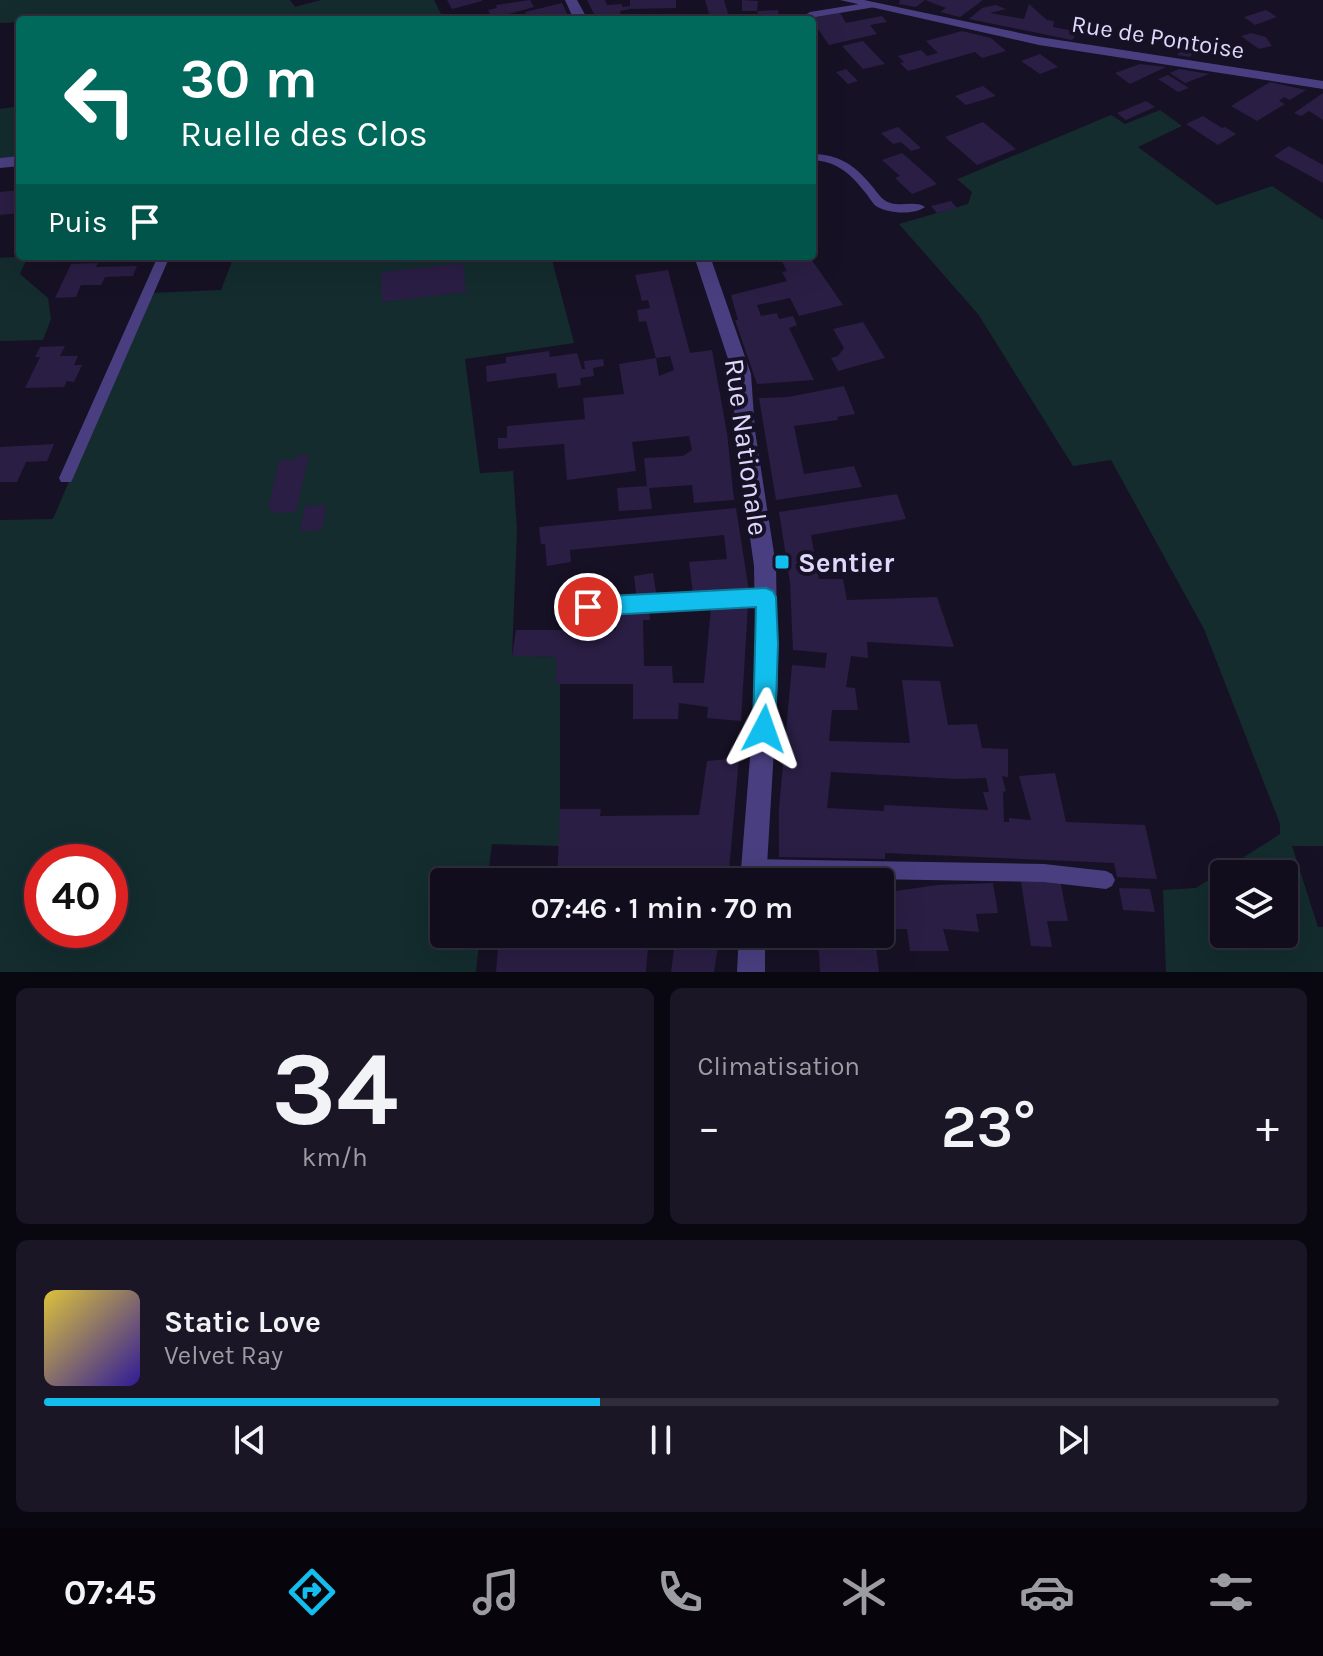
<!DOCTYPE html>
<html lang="fr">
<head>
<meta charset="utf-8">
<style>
  :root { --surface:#110d1c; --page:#1a1625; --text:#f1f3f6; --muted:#9c9ca3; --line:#302d3b; --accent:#12beed }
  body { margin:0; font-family:Karla,sans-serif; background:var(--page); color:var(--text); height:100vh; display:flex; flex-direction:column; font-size:30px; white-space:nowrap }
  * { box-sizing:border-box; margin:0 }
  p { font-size:26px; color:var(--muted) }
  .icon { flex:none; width:44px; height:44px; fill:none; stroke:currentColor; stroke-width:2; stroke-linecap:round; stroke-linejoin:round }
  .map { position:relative; height:972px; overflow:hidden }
  .drawer { display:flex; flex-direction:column; gap:16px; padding:16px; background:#09070f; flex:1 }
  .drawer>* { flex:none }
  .banner { position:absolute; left:16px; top:16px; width:800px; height:244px; border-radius:8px; box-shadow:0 8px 32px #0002,0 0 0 2px var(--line); background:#00695c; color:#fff; overflow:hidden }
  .buttons { position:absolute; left:1210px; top:860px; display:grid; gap:16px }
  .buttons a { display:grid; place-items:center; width:88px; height:88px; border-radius:8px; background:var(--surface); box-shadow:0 8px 32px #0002,0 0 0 2px var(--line); font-size:40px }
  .speed { position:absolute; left:24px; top:844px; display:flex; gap:16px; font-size:40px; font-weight:700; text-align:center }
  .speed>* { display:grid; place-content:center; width:104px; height:104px; border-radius:50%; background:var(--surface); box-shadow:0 8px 32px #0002,0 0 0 2px var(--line); line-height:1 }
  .speed .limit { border:12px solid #d22; background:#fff; color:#111 }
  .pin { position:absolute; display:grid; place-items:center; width:68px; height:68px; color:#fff; margin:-34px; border:4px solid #fff; border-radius:50%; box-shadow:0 2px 8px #0007 }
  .me { position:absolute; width:88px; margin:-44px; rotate:4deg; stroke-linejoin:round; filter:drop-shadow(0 0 6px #0008) }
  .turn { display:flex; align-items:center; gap:28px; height:168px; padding:0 32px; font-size:36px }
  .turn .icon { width:104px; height:104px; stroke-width:2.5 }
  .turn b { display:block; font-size:56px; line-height:68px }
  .then { display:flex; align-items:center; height:76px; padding:0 32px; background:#0003; gap:16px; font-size:30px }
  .big { font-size:60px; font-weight:600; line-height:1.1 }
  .drawer .card { flex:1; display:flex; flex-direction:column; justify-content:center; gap:12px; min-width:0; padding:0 28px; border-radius:12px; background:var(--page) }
  .drawer .dial { align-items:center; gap:0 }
  .dial b { font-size:104px; line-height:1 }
  .song { display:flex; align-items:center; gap:24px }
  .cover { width:96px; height:96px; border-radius:12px; background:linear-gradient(135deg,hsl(50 70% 55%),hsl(250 70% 35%)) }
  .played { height:8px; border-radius:4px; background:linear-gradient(90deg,var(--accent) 45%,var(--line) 45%) }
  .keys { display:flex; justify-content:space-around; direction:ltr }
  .heat { display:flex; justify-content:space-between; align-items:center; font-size:44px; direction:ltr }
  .drawer .tiles { flex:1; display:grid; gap:16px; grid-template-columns:1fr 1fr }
  .card:last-child { grid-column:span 2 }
  .trip { position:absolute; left:430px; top:868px; width:464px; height:80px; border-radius:8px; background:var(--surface); box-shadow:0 8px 32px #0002,0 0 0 2px var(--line); font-weight:600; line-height:80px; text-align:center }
  .menu { display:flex; height:128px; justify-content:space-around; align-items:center; background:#07050b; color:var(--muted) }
  .menu .icon { width:56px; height:56px }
  .menu .active { color:var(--accent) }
  .menu b { font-size:36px; color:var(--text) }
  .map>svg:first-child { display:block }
  .green { fill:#142c2e; fill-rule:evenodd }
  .building { fill:#2a1e44; fill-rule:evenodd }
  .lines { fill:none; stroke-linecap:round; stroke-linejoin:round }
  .service { fill:#493f80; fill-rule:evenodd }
  .minor { fill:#493f80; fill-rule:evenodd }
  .tertiary { fill:#493f80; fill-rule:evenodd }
  .route { fill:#12beed; stroke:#0c7c9a; stroke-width:2 }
  .poi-dot { fill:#12beed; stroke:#171125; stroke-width:3 }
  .labels { text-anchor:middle; stroke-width:8; stroke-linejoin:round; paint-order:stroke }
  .far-street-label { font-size:24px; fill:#e0d7fc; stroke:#171125 }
  .street-label { font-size:28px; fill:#e0d7fc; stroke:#171125 }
  .poi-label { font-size:28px; font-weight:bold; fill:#e0d7fc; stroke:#171125; text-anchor:start }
</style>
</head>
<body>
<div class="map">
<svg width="1323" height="972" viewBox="0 0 1323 972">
  <rect width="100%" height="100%" fill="#171125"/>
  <!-- green -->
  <path class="green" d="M0 0H290L295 7 321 0H434L444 20H20V22L0 23Z
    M20 106V156L0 159V109Z
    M1160 110 1182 126 1138 147 1217 205 1272 186 1323 220V846H1292L1318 927H1323V972H1166L1163 890 1196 888 1280 834V824L1204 629 1111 460 1073 466 978 314 899 224 968 204 972 192 957 179 960 178 1111 115 1125 124ZM1224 874H1284V934H1224Z
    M28 256 20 274 48 298 51 319 43 340 0 341V258Z
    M234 256H551L574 343 465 359 480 473 513 471 517 530 512 655 556 657 557 684H560V846L492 844 487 882H444V934H480L476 972H0V520L53 519 150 293 221 290ZM42 862H110V930H42Z"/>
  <!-- building -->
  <path class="building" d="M447 0H482V1L452 9Z
    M530 0 534 7 502 16 492 18 488 10 497 8 496 5Z
    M587 0H605L607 5 621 4 623 7 630 6V0H676V8L630 9 620 11 622 20H597Z
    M705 0H724L730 20H711Z
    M742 0 758 1 757 11H742Z
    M900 0H983L960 17 940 12 946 8 925 0 916 7 899 4Z
    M562 3 570 20H547L543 15 528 18 525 12Z
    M1029 4 1047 20 1054 21 1053 27 1079 32 1072 40 969 19 982 8 996 5 1006 9 990 13 1024 19Z
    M778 10 779 17 759 18 757 11Z
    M1266 10 1277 17 1255 25 1244 17Z
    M840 13 846 23 882 16 887 22 870 25 877 34 829 45 810 18Z
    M962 31 991 38 1006 51 982 58 975 52 908 71 900 63 904 62 898 56 921 50 927 56 938 53 926 41Z
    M1251 33 1266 37 1272 46 1259 49 1241 36Z
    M1193 35 1201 42 1190 57 1177 55Z
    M863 41 885 64 863 69 842 46Z
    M1040 54 1058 67 1040 74 1021 61Z
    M1140 64 1166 67 1130 84 1115 73Z
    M846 69 858 81 848 84 836 72Z
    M1179 69 1209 74 1185 83 1170 73Z
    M1168 75 1189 88 1178 92 1158 79Z
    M1270 82 1306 90 1290 100 1284 97 1279 101 1285 104 1257 121 1231 106Z
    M983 86 996 96 966 105 955 96Z
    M1323 93V120L1309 111 1301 116 1294 113Z
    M1146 101 1155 107 1126 120 1117 113Z
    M1203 116 1222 128 1225 127 1236 134 1218 145 1186 124Z
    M983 122 1016 149 977 165 945 137Z
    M898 127 921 148 911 151 901 142 893 144 881 133Z
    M1289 146 1323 165V183L1274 156Z
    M902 153 908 158 937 184 912 194 895 178 900 176 882 160Z
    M20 190V213L0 215V192Z
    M951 201 957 208 937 213 931 206Z
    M779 256H809L843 305 799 316 790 298 757 305 761 316 777 313 779 319 793 316 797 325 789 328 814 380 757 384 735 320H738L731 295 787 281 782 272 787 271Z
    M98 263 96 267 137 266 133 276 105 277 101 285H81L76 297 55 298 71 264Z
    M463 263 466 292 382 302 381 272Z
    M668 270 690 353 712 350 727 433 734 500 694 503 692 485 649 488 652 509 619 511 617 488 647 486 644 458 683 456 692 450 689 436 632 442 636 471 567 480 564 444 498 449V438H507V426L585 419 583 398 624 394 619 364 656 358 659 376 674 370 670 356 656 358 646 321 639 322 637 310 650 308 648 300 642 301 635 275Z
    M863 322 885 358 838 371 831 358 838 356 844 348 833 329Z
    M65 346 60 356H78L74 365H82L74 382 67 381 64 387 25 388 40 357H35L40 347Z
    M549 351 550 357 577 353 582 369H585L584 361 603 359 604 366 593 368 594 376 580 378 581 385 558 388 556 373 487 382 486 366 506 363V357Z
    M844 386 855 414 837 417 838 420 794 426 804 474 854 466 862 487 776 500 759 398 788 397Z
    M54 444 47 461 26 462 17 482H0V447Z
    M297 455H309L296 512 272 513 273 509H268L279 460H296Z
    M897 494 906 519 811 535 819 579H843L847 600 937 597 954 647 867 642 868 658 851 656 846 687 855 688 858 710H832L829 741 910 743 902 680 940 681 948 725 977 724 982 748 1008 749V777L1002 776 1006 791 1003 792 1004 822H1009V818L1031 820 1019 776 1055 773 1066 822 1145 825 1157 879 1117 877 1114 863 885 853V859L779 857V809L792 665 825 668 827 653 793 650 790 582 779 512ZM831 772 957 779 986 778 989 792H983L988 810 884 805V811L827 808Z
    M327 505 322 530 300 531 305 506Z
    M736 508 749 591 693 594 689 562 727 559 724 535 570 550 571 562 547 566 545 544H541L539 527Z
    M653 573 657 598 637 600 634 576Z
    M748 605 741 721 707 718 708 707 679 703 678 719H633V684H556V657L512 656 516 630H616L615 614 649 611 650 620H643L644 666H672L673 683H704L711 607Z
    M739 758 728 882H557L560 809H601L600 816 699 815 707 761Z
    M1060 880 1068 921H1047L1052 947 1031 946 1021 882Z
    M993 883 998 913 976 914 979 932 943 929 949 951H910L907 929H883L885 946H876L879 972H820L818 934H880V889L896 891 937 885Z
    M1119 888 1150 889 1155 912 1123 910Z
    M499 934H649L646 972H496Z
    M676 934H720L714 972H671Z"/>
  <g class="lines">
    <!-- service -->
    <path class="service" d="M872 2 875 3V7L810 18 805 15 810 12Z
      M812 154C838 154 855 165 871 185 875 189 879 196 883 199 896 210 913 199 925 207 914 215 888 214 876 206 872 203 868 195 864 191 850 173 836 161 812 160Z
      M158 256H170L73 478 71 482H61L59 478Z
      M766 590 771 592 774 597 771 602 766 604 588 614 583 612 580 607 583 602 588 600Z
      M753 859 1044 864 1106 871 1112 874 1115 880 1112 886 1106 889 1044 882 753 877 747 874 744 868 747 862Z"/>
    <!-- minor -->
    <path class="minor" d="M20 156V166L0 168V158Z"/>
    <!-- tertiary -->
    <path class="tertiary" d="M565 0H577L588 20H574Z
      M840 0H864L1039 37 1323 81V89L1039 45Z
      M694 256H710L751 374 755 431 776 566 778 683 766 882H740L756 683 754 566 735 431 733 374Z
      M739 934H765V972H737Z"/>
  </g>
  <!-- route -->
  <path class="route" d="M766 588 773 591 776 597 778 644 775 729 772 736 764 739 756 736 753 729 756 607 588 616 581 613 578 607 581 600 588 597Z"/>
  <!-- markers -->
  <rect class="poi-dot" x="774" y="554" width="16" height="16" rx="4"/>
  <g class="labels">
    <!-- far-street labels -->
    <g class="far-street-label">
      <text transform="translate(1158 37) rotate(9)" y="8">Rue de Pontoise</text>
    </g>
    <!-- street labels -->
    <g class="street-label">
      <text transform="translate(747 447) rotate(82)" y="10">Rue Nationale</text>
    </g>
    <!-- poi labels -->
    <g class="poi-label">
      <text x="798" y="572">Sentier</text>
    </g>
  </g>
</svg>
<div class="buttons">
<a><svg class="icon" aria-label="layers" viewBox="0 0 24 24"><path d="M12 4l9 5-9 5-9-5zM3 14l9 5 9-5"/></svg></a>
</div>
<div class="speed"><div class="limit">40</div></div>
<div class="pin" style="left:588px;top:607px;background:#d93025"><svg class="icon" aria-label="arrive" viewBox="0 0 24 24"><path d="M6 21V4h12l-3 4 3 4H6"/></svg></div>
<svg class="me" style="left:764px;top:729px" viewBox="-20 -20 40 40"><path d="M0-17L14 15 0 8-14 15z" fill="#12beed" stroke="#fff" stroke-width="4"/></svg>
<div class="trip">07:46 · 1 min · 70 m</div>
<div class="banner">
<div class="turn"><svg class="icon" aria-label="left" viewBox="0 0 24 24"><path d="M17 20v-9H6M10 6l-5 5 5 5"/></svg><div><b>30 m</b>Ruelle des Clos</div></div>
<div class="then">Puis<svg class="icon" aria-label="arrive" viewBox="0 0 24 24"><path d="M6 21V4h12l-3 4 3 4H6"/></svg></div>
</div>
</div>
<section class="drawer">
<div class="tiles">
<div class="card dial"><b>34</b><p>km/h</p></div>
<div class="card"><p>Climatisation</p>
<div class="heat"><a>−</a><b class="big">23°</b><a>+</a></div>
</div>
<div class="card">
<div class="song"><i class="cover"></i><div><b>Static Love</b><p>Velvet Ray</p></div></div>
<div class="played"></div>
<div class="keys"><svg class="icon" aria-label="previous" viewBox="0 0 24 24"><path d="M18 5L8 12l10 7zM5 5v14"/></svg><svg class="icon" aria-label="pause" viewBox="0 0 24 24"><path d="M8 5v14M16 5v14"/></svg><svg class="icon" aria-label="next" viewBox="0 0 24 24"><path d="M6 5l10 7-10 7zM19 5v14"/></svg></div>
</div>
</div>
</section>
<nav class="menu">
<b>07:45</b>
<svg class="icon active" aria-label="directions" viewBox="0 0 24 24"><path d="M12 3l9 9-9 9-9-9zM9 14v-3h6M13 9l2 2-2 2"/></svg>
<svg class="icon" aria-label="music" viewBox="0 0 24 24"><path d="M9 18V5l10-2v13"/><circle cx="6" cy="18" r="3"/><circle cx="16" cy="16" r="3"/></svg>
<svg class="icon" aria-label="phone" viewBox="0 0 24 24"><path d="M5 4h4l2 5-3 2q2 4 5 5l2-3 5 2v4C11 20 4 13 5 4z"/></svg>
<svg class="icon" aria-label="climate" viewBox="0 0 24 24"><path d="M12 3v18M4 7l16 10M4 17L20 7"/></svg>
<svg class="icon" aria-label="car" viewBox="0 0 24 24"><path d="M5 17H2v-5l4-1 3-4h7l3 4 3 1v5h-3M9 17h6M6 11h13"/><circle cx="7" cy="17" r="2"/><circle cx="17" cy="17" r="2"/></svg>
<svg class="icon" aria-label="filters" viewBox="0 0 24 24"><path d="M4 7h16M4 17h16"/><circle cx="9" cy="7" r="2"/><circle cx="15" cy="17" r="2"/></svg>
</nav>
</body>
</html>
